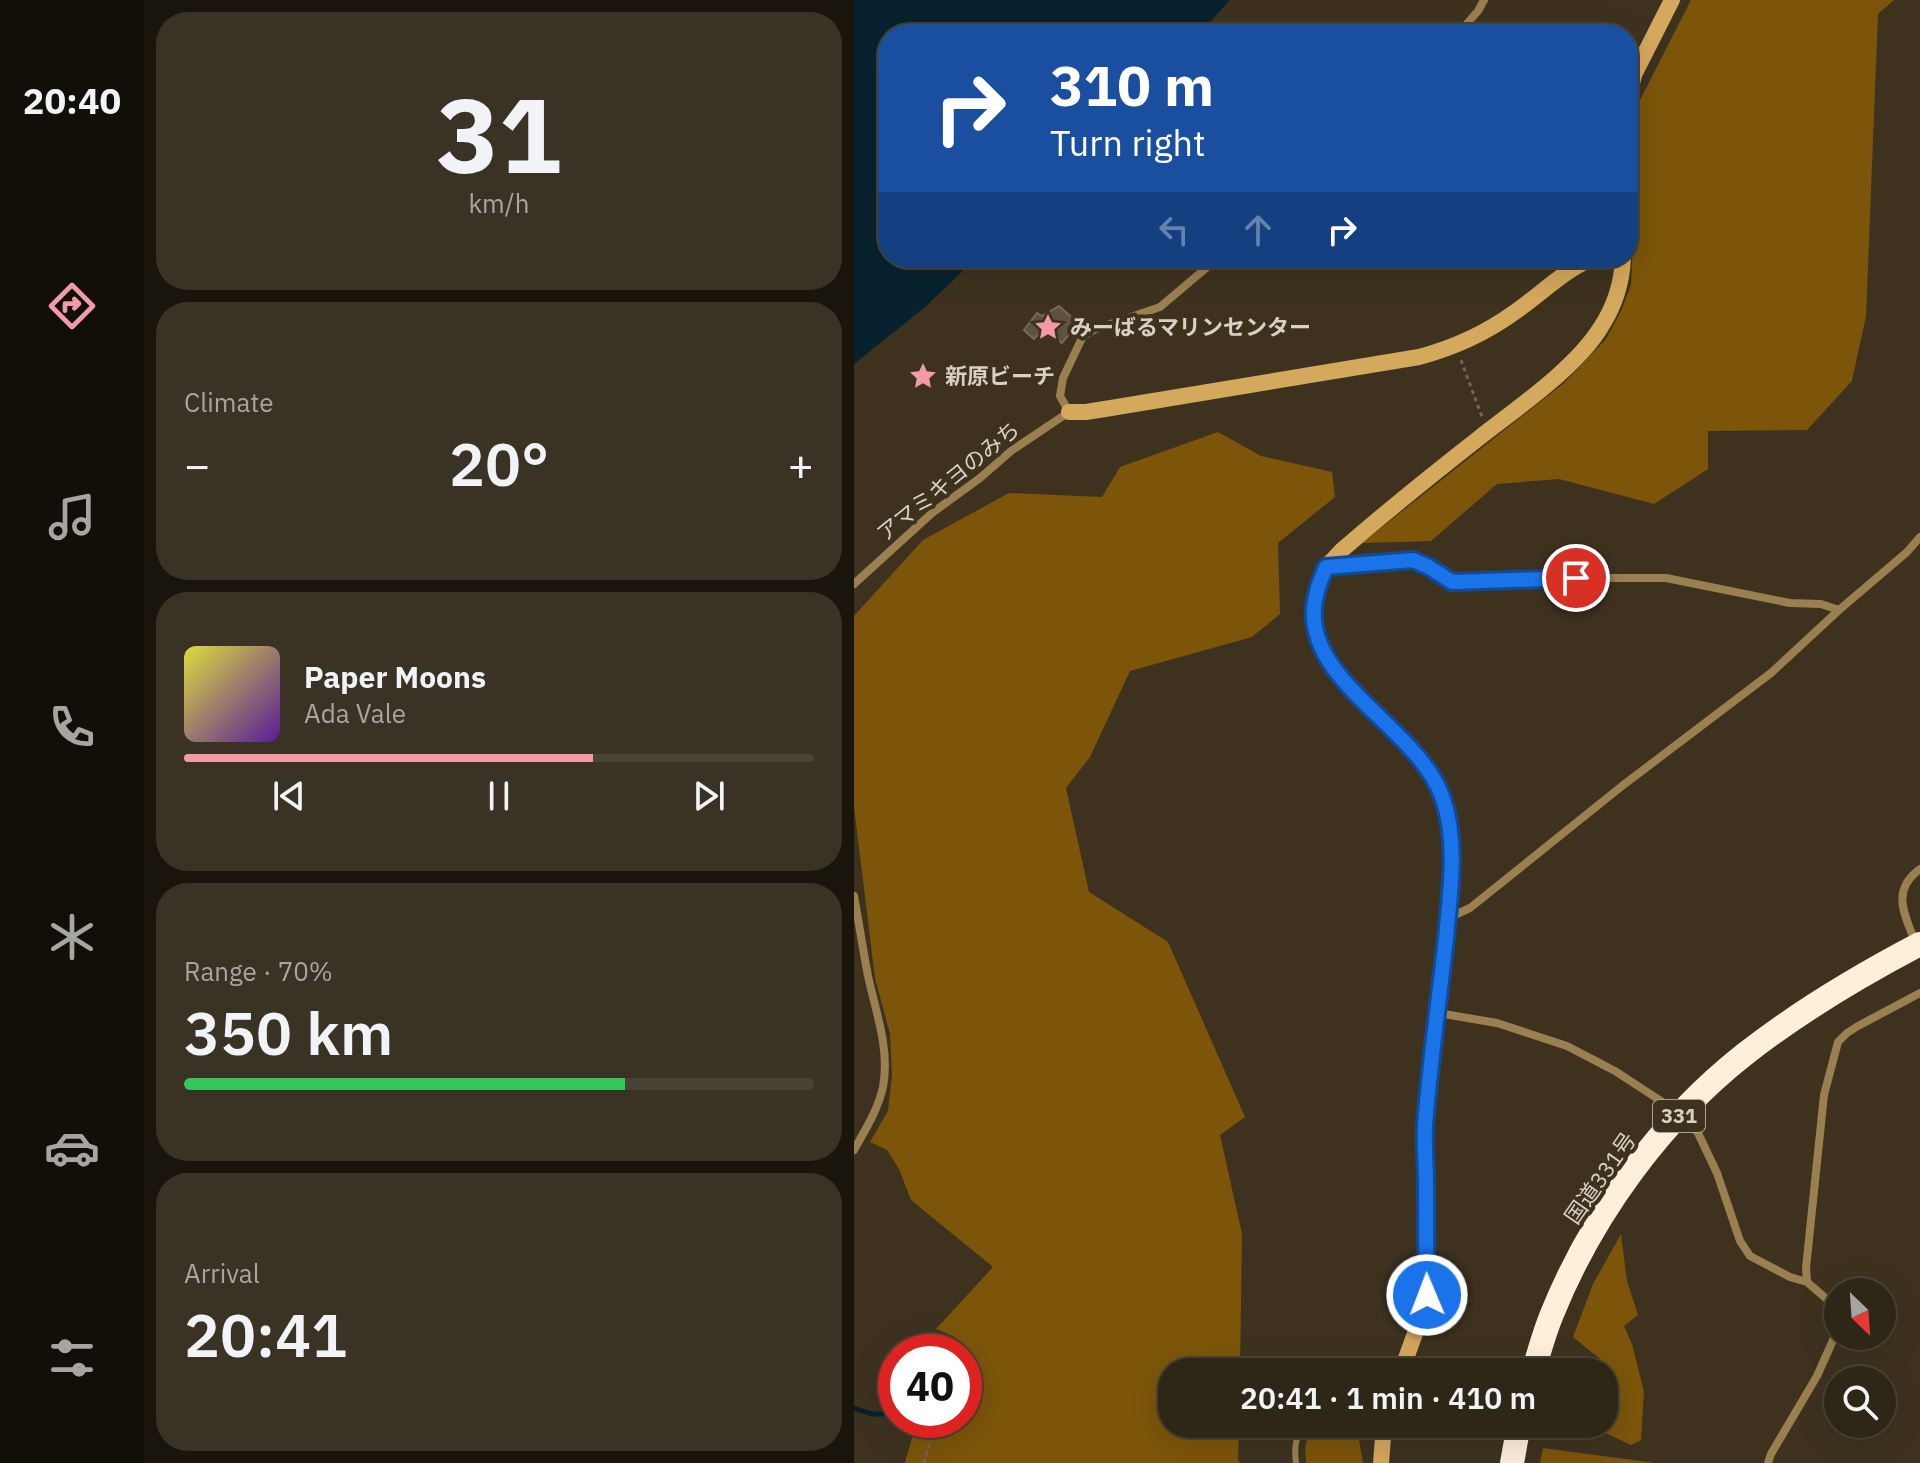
<!DOCTYPE html>
<html lang="en">
<head>
<meta charset="utf-8">
<style>
  :root { --surface:#2e2617; --page:#3a3224; --text:#f1f3f6; --muted:#a7a5a1; --line:#494336; --accent:#f39aa9 }
  body { margin:0; font-family:"IBM Plex Sans","Noto Sans JP",sans-serif; background:var(--page); color:var(--text); height:100vh; display:flex; flex-direction:column; font-size:30px; white-space:nowrap }
  * { box-sizing:border-box; margin:0 }
  p { font-size:26px; color:var(--muted) }
  .icon { flex:none; width:44px; height:44px; fill:none; stroke:currentColor; stroke-width:2; stroke-linecap:round; stroke-linejoin:round }
  .map { position:relative; flex:1; overflow:hidden }
  .sheet { display:flex; flex-direction:column; gap:12px; padding:12px; background:#19150d; width:710px }
  .sheet>* { flex:none }
  .banner { position:absolute; left:24px; top:24px; width:760px; height:244px; border-radius:32px; box-shadow:0 8px 32px #0002,0 0 0 2px var(--line); background:#1a4fa0; color:#fff; overflow:hidden }
  .needle { width:52px; rotate:155deg }
  .controls { position:absolute; left:970px; top:1278px; display:grid; gap:16px }
  .controls a { display:grid; place-items:center; width:72px; height:72px; border-radius:50%; background:var(--surface); box-shadow:0 8px 32px #0002,0 0 0 2px var(--line); font-size:40px }
  .speed { position:absolute; left:24px; top:1334px; display:flex; gap:16px; font-size:40px; font-weight:700; text-align:center }
  .speed>* { display:grid; place-content:center; width:104px; height:104px; border-radius:50%; background:var(--surface); box-shadow:0 8px 32px #0002,0 0 0 2px var(--line); line-height:1 }
  .speed .limit { border:12px solid #d22; background:#fff; color:#111 }
  .pin { position:absolute; display:grid; place-items:center; width:68px; height:68px; color:#fff; margin:-34px; border:4px solid #fff; border-radius:50%; box-shadow:0 2px 8px #0007 }
  .me { position:absolute; width:88px; margin:-44px; rotate:359deg; stroke-linejoin:round; filter:drop-shadow(0 0 6px #0008) }
  .turn { display:flex; align-items:center; gap:28px; height:168px; padding:0 40px; font-size:36px }
  .turn .icon { width:104px; height:104px; stroke-width:2.5 }
  .turn b { display:block; font-size:56px; line-height:68px }
  .lanes { display:flex; align-items:center; height:76px; padding:0 40px; background:#0003; justify-content:center; gap:40px; direction:ltr }
  .lanes .off { opacity:.35 }
  .big { font-size:60px; font-weight:600; line-height:1.1 }
  .sheet .tile { flex:1; display:flex; flex-direction:column; justify-content:center; gap:12px; min-width:0; padding:0 28px; border-radius:32px; background:var(--page) }
  .sheet .dial { align-items:center; gap:0 }
  .dial b { font-size:104px; line-height:1 }
  .song { display:flex; align-items:center; gap:24px }
  .cover { width:96px; height:96px; border-radius:12px; background:linear-gradient(135deg,hsl(60 70% 55%),hsl(270 70% 35%)) }
  .played { height:8px; border-radius:4px; background:linear-gradient(90deg,var(--accent) 65%,var(--line) 65%) }
  .keys { display:flex; justify-content:space-around; direction:ltr }
  .heat { display:flex; justify-content:space-between; align-items:center; font-size:44px; direction:ltr }
  .charge { height:12px; border-radius:6px; background:linear-gradient(90deg,#34c759 70%,var(--line) 0) }
  .trip { position:absolute; left:304px; top:1358px; width:460px; height:80px; border-radius:32px; background:var(--surface); box-shadow:0 8px 32px #0002,0 0 0 2px var(--line); font-weight:600; line-height:80px; text-align:center }
  main { display:flex; flex:1; min-height:0 }
  .menu { display:flex; flex-direction:column; width:144px; justify-content:space-around; align-items:center; background:#120f09; color:var(--muted) }
  .menu .icon { width:56px; height:56px }
  .menu .active { color:var(--accent) }
  .menu b { font-size:36px; color:var(--text) }
  .map>svg:first-child { display:block }
  .forest { fill:#7c550a }
  .water { fill:#07222e }
  .lines { fill:none; stroke-linecap:round; stroke-linejoin:round }
  .stream { stroke:#07222e; stroke-width:5 }
  .building { fill:#5e513d; stroke:#776955; stroke-width:2 }
  .path { stroke:#716655; stroke-width:3; stroke-dasharray:4 4; stroke-linecap:butt }
  .lane { stroke:#9a7f51; stroke-width:6 }
  .street { stroke:#9a7f51; stroke-width:8 }
  .secondary { stroke:#d4a85d; stroke-width:16 }
  .highway { stroke:#fdefda; stroke-width:24 }
  .route-casing { stroke:#114b97; stroke-width:20 }
  .route { stroke:#1a73e8; stroke-width:14 }
  .labels { text-anchor:middle; stroke-width:8; stroke-linejoin:round; paint-order:stroke }
  .shield { fill:#3e321f; stroke:#aaa193; stroke-width:2 }
  .shield-label { font-size:20px; font-weight:bold; fill:#d8d0c5 }
  .poi-label { font-size:22px; font-weight:bold; fill:#d8d0c5; stroke:#3e321f; text-anchor:start }
  .street-label { font-size:22px; fill:#d8d0c5; stroke:#3e321f }
</style>
</head>
<body>
<main>
<nav class="menu">
<b>20:40</b>
<svg class="icon active" aria-label="directions" viewBox="0 0 24 24"><path d="M12 3l9 9-9 9-9-9zM9 14v-3h6M13 9l2 2-2 2"/></svg>
<svg class="icon" aria-label="music" viewBox="0 0 24 24"><path d="M9 18V5l10-2v13"/><circle cx="6" cy="18" r="3"/><circle cx="16" cy="16" r="3"/></svg>
<svg class="icon" aria-label="phone" viewBox="0 0 24 24"><path d="M5 4h4l2 5-3 2q2 4 5 5l2-3 5 2v4C11 20 4 13 5 4z"/></svg>
<svg class="icon" aria-label="climate" viewBox="0 0 24 24"><path d="M12 3v18M4 7l16 10M4 17L20 7"/></svg>
<svg class="icon" aria-label="car" viewBox="0 0 24 24"><path d="M5 17H2v-5l4-1 3-4h7l3 4 3 1v5h-3M9 17h6M6 11h13"/><circle cx="7" cy="17" r="2"/><circle cx="17" cy="17" r="2"/></svg>
<svg class="icon" aria-label="filters" viewBox="0 0 24 24"><path d="M4 7h16M4 17h16"/><circle cx="9" cy="7" r="2"/><circle cx="15" cy="17" r="2"/></svg>
</nav>
<section class="sheet">
<div class="tile dial"><b>31</b><p>km/h</p></div>
<div class="tile"><p>Climate</p>
<div class="heat"><a>−</a><b class="big">20°</b><a>+</a></div>
</div>
<div class="tile">
<div class="song"><i class="cover"></i><div><b>Paper Moons</b><p>Ada Vale</p></div></div>
<div class="played"></div>
<div class="keys"><svg class="icon" aria-label="previous" viewBox="0 0 24 24"><path d="M18 5L8 12l10 7zM5 5v14"/></svg><svg class="icon" aria-label="pause" viewBox="0 0 24 24"><path d="M8 5v14M16 5v14"/></svg><svg class="icon" aria-label="next" viewBox="0 0 24 24"><path d="M6 5l10 7-10 7zM19 5v14"/></svg></div>
</div>
<div class="tile"><p>Range · 70%</p><b class="big">350 km</b><div class="charge"></div></div>
<div class="tile"><p>Arrival</p><b class="big">20:41</b></div>
</section>
<div class="map">
<svg width="1066" height="1463" viewBox="0 0 1066 1463">
  <rect width="100%" height="100%" fill="#3e321f"/>
  <!-- forest -->
  <path class="forest" d="M837 0H1040L1024 14 1012 316 998 381 953 430 854 431V469L800 504 705 479 643 484 577 541 508 543 710 383 752 339 767 311 777 285 783 153V106Z
    M364 432 407 456 478 472 481 497 424 543 426 614 398 637 276 671 236 757 212 788 235 892 314 942 391 1117 366 1135 388 1234 386 1372H318V1424H385L384 1461 388 1463H51L63 1420H110V1352H100L101 1337 82 1329 139 1267 57 1200 45 1169 33 1150 16 1142 34 1111 38 1076 36 1034 21 978 0 807V616L69 540 155 493 248 497 266 467Z
    M767 1234 773 1281 784 1315 770 1326 778 1344 790 1392 787 1440 777 1445 733 1424H750V1403L764 1388 746 1359 719 1337 739 1284Z
    M472 1424 503 1428 509 1463H452L451 1449 454 1434Z
    M689 1448 794 1462 801 1463H686Z"/>
  <!-- water -->
  <path class="water" d="M0 0H376L345 34H34V258H122L70 308 0 364Z"/>
  <g class="lines">
    <!-- stream -->
    <path class="stream" d="M0 1408 18 1414H42"/>
  </g>
  <!-- building -->
  <path class="building" d="M205 306 224 323 208 343 186 332 180 339 170 330 183 313 188 316Z"/>
  <g class="lines">
    <!-- path -->
    <path class="path" d="M607 360 628 417
      M70 1463 82 1420"/>
    <!-- lane -->
    <path class="lane" d="M442 1463C440 1447 441 1436 452 1424"/>
    <!-- street -->
    <path class="street" d="M604 34 624 11 630 0
      M476 567 559 560 575 567 598 582 693 578H812L936 603 967 604 985 610
      M0 584 78 513 126 478 157 451 215 412 206 396 209 378 229 336 242 329 306 307 364 258
      M0 896C5 923 9 950 14 976 22 1013 36 1049 29 1087 24 1110 11 1130 0 1150
      M594 918 616 908 768 786 917 673 985 610 1053 552 1066 537
      M1062 944C1051 915 1036 891 1066 869
      M584 1013 643 1023 713 1046 761 1071 827 1114 844 1133 863 1173 886 1241 896 1256 936 1277 953 1282 975 1301 981 1310 984 1329 963 1376 917 1454 914 1463
      M953 1282 952 1268 970 1095 984 1042 993 1033 1004 1026 1066 993"/>
    <!-- secondary -->
    <path class="secondary" d="M774 99 780 75 818 0
      M215 412H232L257 408 565 357C599 348 632 333 661 312 687 294 710 270 739 258
      M547 1372 567 1317 573 1295 571 1128 597 886V833L594 814 582 780 562 753 484 674 467 645 460 618 462 590 472 567 488 550C533 511 579 474 625 438 663 408 722 368 747 327 760 307 768 282 769 258
      M527 1463 530 1424"/>
    <!-- highway -->
    <path class="highway" d="M679 1372C685 1353 690 1333 698 1314 738 1215 807 1120 891 1054 946 1011 1005 976 1066 944
      M658 1463 665 1424"/>
  </g>
  <g class="lines">
    <!-- route casing -->
    <g class="route-casing">
      <path id="route" d="M573 1295C572 1259 572 1222 572 1186 572 1166 570 1145 571 1125 576 1062 585 1000 592 938 596 893 604 842 589 799 566 729 454 684 460 608 461 593 466 581 472 567L559 560 575 567 598 582 722 578"/>
    </g>
    <!-- route -->
    <use href="#route" class="route"/>
  </g>
  <!-- icons -->
  <defs>
    <g id="sight-bare" transform="scale(2.16)"><path d="M0-6L1.8-2.2L6-1.7L2.9 1.2L3.7 5.4L0 3.3L-3.7 5.4L-2.9 1.2L-6-1.7L-1.8-2.2Z" fill="#f39aa9" stroke="#3e321f" stroke-width="2.5" paint-order="stroke"/></g>
  </defs>
  <g fill-rule="evenodd">
    <use href="#sight-bare" x="194" y="327"/>
    <use href="#sight-bare" x="69" y="376"/>
  </g>
  <g class="labels">
    <!-- shield labels -->
    <rect class="shield" x="799" y="1100" width="52" height="32" rx="6"/>
    <g class="shield-label">
      <text x="825" y="1123">331</text>
    </g>
    <!-- poi labels -->
    <g class="poi-label">
      <text x="216" y="335">みーばるマリンセンター</text>
      <text x="91" y="384">新原ビーチ</text>
    </g>
    <!-- street labels -->
    <g class="street-label">
      <text transform="translate(94 481) rotate(-39)" y="8">アマミキヨのみち</text>
      <text transform="translate(746 1178) rotate(-55)" y="8">国道331号</text>
    </g>
  </g>
</svg>
<div class="controls">
<a><svg class="needle" viewBox="-14 -14 28 28"><path d="M0-13l5 13h-10z" fill="#e53935"/><path d="M0 13l5-13h-10z" fill="#a7a5a1"/></svg></a>
<a><svg class="icon" aria-label="search" viewBox="0 0 24 24"><circle cx="10" cy="10" r="6"/><path d="M15 15l6 6"/></svg></a>
</div>
<div class="speed"><div class="limit">40</div></div>
<div class="pin" style="left:722px;top:578px;background:#d93025"><svg class="icon" aria-label="arrive" viewBox="0 0 24 24"><path d="M6 21V4h12l-3 4 3 4H6"/></svg></div>
<svg class="me" style="left:573px;top:1295px" viewBox="-20 -20 40 40"><circle r="17" fill="#1a73e8" stroke="#fff" stroke-width="3"/><path d="M0-11L8 9 0 5-8 9z" fill="#fff"/></svg>
<div class="trip">20:41 · 1 min · 410 m</div>
<div class="banner">
<div class="turn"><svg class="icon" aria-label="right" viewBox="0 0 24 24"><path d="M7 20v-9h11M14 6l5 5-5 5"/></svg><div><b>310 m</b>Turn right</div></div>
<div class="lanes"><svg class="icon off" aria-label="left" viewBox="0 0 24 24"><path d="M17 20v-9H6M10 6l-5 5 5 5"/></svg><svg class="icon off" aria-label="ahead" viewBox="0 0 24 24"><path d="M12 20V5M6 11l6-6 6 6"/></svg><svg class="icon" aria-label="right" viewBox="0 0 24 24"><path d="M7 20v-9h11M14 6l5 5-5 5"/></svg></div>
</div>
</div>
</main>
</body>
</html>
